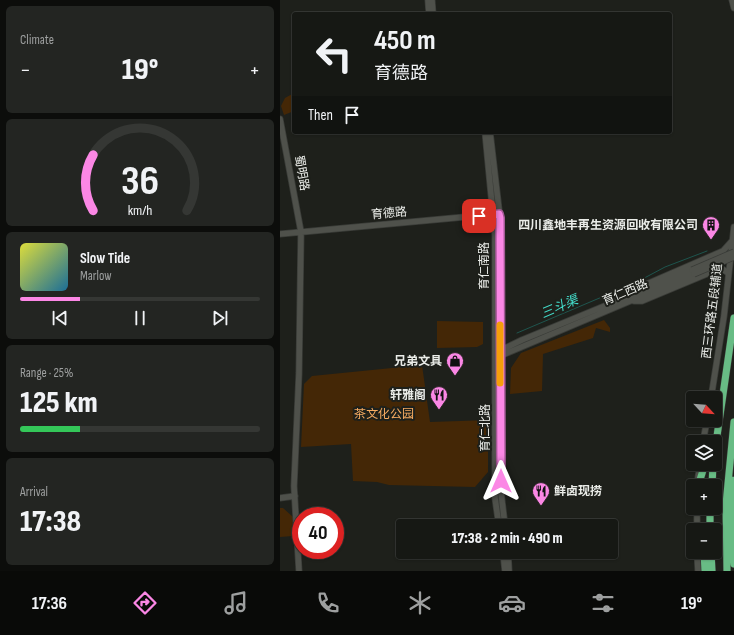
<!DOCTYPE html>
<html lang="en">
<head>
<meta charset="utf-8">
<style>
  :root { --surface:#161814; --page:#232522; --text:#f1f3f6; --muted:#9ea0a0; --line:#353734; --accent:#fb87e5 }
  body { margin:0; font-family:"Sofia Sans Condensed","Noto Sans SC",sans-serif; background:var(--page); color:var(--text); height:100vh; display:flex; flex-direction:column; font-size:15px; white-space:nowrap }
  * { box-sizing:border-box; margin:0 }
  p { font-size:13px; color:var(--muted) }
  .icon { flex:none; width:22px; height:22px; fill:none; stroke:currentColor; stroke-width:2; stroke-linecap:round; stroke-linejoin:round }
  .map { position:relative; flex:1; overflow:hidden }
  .drawer { display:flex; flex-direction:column; gap:6px; padding:6px; background:#0c0d0b; width:280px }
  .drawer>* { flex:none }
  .top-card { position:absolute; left:12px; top:12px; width:380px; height:122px; border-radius:4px; box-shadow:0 1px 3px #0004,0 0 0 1px var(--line); background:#161814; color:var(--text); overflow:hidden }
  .needle { width:26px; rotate:116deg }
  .controls { position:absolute; left:406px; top:391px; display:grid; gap:8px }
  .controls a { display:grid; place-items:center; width:36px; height:36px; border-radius:4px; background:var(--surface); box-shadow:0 1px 3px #0004,0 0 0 1px var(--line); font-size:20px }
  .speed { position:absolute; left:12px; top:507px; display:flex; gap:8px; font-size:20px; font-weight:700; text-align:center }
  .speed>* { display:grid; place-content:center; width:52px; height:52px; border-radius:50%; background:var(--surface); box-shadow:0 1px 3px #0004,0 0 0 1px var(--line); line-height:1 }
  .speed .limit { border:6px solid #d22; background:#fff; color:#111 }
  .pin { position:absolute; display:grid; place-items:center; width:34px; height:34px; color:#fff; margin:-17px; border-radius:8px; box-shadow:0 2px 6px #0006 }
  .me { position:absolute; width:44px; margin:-22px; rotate:0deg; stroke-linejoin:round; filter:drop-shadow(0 0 3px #0008) }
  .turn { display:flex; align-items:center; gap:14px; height:84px; padding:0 16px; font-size:18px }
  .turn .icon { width:52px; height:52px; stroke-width:2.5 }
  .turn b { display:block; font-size:28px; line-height:34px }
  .then { display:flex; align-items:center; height:38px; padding:0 16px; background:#0003; gap:8px; font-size:15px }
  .big { font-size:30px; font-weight:800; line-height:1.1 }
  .drawer .card { flex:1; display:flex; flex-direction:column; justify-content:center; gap:6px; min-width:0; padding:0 14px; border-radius:6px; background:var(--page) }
  .drawer .dial { align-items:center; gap:0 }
  .dial svg { height:104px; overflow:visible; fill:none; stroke:var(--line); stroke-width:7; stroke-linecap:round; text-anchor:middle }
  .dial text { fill:var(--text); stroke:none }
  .song { display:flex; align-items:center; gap:12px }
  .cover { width:48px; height:48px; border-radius:6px; background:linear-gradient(135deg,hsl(60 70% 55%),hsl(200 70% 35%)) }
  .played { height:4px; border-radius:2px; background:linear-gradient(90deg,var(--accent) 25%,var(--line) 25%) }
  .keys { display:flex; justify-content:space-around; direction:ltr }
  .heat { display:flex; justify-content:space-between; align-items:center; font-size:22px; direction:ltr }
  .charge { height:6px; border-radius:3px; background:linear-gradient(90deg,#34c759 25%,var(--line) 0) }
  .trip { position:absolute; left:116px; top:519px; width:222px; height:40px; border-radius:4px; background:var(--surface); box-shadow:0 1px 3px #0004,0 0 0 1px var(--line); font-weight:800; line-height:40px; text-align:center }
  .menu { display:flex; height:64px; justify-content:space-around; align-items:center; background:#090a08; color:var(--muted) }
  .menu .icon { width:28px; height:28px }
  .menu .active { color:var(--accent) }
  .menu b { font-size:18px; color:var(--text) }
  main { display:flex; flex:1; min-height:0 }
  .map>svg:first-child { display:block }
  .green { fill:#442706 }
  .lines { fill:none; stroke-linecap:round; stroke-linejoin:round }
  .stream { stroke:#1e554e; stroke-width:1 }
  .secondary-casing { stroke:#3a3c38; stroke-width:7 }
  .highway-casing { stroke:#3a3c38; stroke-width:8 }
  .secondary { stroke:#4f514b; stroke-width:5.5 }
  .highway { stroke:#68bc85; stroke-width:7 }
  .secondary-bridge-casing { stroke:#3a3c38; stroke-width:7; stroke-linecap:butt }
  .secondary-bridge { stroke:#4f514b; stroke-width:5.5 }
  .route-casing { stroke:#a35895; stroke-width:10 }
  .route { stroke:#fb87e5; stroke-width:7 }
  .slow { stroke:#f59e0b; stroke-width:7 }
  .labels { text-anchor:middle; stroke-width:4; stroke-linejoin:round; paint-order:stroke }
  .street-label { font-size:12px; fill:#eaece8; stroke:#1e201b }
  .poi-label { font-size:12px; font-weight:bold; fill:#eaece8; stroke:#1e201b; text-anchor:end }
  .park-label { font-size:12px; fill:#f8ac61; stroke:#1e201b }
  .water-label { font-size:13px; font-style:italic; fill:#43dbc9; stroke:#1e201b }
</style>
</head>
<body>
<main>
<section class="drawer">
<div class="card"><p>Climate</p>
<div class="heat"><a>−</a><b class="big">19°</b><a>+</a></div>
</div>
<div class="card dial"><svg viewBox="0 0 100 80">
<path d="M14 69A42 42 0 1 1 86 69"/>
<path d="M14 69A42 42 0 0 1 14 26" stroke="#fb87e5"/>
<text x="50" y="56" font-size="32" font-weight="700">36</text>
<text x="50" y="72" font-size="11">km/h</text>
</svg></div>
<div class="card">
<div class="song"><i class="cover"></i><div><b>Slow Tide</b><p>Marlow</p></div></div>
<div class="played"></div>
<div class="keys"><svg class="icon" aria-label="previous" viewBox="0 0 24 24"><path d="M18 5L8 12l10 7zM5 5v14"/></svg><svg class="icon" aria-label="pause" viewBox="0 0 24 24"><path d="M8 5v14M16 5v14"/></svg><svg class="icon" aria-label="next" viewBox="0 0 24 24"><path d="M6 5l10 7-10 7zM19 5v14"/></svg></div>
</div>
<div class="card"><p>Range · 25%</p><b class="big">125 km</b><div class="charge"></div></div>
<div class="card"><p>Arrival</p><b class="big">17:38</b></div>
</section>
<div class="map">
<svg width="454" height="571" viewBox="0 0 454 571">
  <rect width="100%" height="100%" fill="#1e201b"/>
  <!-- green -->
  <path class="green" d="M14 93V111L4 115 1 106 5 98Z
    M324 320 330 328V332L316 328 313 338 263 354 262 391 230 394 231 368 241 353Z
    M157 321 203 322V344L197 347 157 348Z
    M142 365 150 422 210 420 208 437V472L195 487 109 485 97 482 73 481 71 444 21 447 24 384 32 376Z
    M0 508H3L13 517V536L0 537Z"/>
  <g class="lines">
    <!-- stream -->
    <path class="stream" d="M355 283 385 267 427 251
      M237 333 329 294"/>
    <!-- secondary casing -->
    <g class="secondary-casing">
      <path id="secondary" d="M148 0 149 14
        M152 0 153 14
        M452 0 454 8
        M0 119 21 232 19 373 14 486 19 571
        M205 132 215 236V498L219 526
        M210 132 220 218 221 492 225 526
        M0 234 217 214
        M357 291 367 284 443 251 451 242
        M354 301H362L441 268 448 273
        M217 352 242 340 412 270
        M217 354 220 356 414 274
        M431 398 444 316 454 227
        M423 442 427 420
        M418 478 420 464
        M0 498 15 496
        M417 530V508
        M223 552 225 571
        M228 552 229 571
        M417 552 418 571"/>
    </g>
    <!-- highway casing -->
    <g class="highway-casing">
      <path id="highway" d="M435 450 454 318
        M452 480V536L454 564
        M418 486 425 464
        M432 486 433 464
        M430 508V530
        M424 552 425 571
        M431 552 432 571
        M447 571 446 504 454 422"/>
    </g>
    <!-- secondary -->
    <use href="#secondary" class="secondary"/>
    <!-- highway -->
    <use href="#highway" class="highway"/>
    <!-- secondary-bridge casing -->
    <g class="secondary-bridge-casing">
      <path id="secondary-bridge" d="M412 270 454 252
        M414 274 454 257"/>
    </g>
    <!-- secondary-bridge -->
    <use href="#secondary-bridge" class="secondary-bridge"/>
  </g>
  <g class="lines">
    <!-- route casing -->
    <g class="route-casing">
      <path id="route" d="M199 216 219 214 220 218 221 481"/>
    </g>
    <!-- route -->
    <use href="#route" class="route"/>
    <!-- slow -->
    <path class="slow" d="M220 325V383"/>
  </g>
  <!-- icons -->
  <defs>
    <g id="building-pin" transform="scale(0.9)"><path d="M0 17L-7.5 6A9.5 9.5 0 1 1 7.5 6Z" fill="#fb87e5" stroke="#1e201b"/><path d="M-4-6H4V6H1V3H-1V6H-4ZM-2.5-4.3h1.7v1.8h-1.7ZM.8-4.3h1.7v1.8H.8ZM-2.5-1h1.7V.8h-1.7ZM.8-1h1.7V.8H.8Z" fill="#111"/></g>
    <g id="shop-pin" transform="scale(0.9)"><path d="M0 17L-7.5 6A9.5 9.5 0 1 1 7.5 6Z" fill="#fb87e5" stroke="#1e201b"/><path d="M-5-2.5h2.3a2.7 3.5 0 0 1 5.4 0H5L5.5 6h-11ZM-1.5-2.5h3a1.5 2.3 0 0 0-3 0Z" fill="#111"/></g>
    <g id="restaurant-pin" transform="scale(0.9)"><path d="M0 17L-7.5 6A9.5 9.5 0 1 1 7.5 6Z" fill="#fb87e5" stroke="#1e201b"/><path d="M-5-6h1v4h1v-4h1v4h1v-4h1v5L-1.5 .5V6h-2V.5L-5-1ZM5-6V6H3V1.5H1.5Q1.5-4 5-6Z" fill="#111"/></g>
  </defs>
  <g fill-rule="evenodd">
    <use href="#building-pin" x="431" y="225"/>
    <use href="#shop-pin" x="175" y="361"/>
    <use href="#restaurant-pin" x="159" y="395"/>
    <use href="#restaurant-pin" x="261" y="491"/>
  </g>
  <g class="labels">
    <!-- street labels -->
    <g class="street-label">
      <text transform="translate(22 173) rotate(80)" y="4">蜀明路</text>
      <text transform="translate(109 213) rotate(-5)" y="4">育德路</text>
      <text transform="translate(204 266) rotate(-90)" y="4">育仁南路</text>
      <text transform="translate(345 292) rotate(-23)" y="4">育仁西路</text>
      <text transform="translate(432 311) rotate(-83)" y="4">西三环路五段辅道</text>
      <text transform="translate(205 428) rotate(-90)" y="4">育仁北路</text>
    </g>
    <!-- poi labels -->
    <g class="poi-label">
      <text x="418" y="229">四川鑫地丰再生资源回收有限公司</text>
      <text x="162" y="365">兄弟文具</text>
      <text x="146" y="399">轩雅阁</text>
      <text x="274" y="495" text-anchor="start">鲜卤现捞</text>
    </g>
    <!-- park labels -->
    <g class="park-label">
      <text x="104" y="418">茶文化公园</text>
    </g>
    <!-- water labels -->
    <g class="water-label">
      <text transform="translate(279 306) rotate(-23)" y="5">三斗渠</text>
    </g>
  </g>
</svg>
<div class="controls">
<a><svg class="needle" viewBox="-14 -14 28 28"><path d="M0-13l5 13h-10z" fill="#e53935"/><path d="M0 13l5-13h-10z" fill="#9ea0a0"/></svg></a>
<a><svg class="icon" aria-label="layers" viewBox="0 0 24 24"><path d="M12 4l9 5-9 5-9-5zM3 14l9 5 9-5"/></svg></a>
<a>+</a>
<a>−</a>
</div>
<div class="speed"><div class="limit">40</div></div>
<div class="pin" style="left:199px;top:216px;background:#d93025"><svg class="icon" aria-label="arrive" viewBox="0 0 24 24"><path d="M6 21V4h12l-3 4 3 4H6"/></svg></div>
<svg class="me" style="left:221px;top:481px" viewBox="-20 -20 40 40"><path d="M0-17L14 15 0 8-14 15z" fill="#fb87e5" stroke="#fff" stroke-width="4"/></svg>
<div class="trip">17:38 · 2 min · 490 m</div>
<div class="top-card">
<div class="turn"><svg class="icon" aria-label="left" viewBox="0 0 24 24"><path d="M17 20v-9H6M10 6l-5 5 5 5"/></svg><div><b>450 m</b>育德路</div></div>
<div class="then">Then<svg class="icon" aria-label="arrive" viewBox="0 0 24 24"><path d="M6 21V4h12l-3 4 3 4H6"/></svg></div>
</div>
</div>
</main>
<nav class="menu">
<b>17:36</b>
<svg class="icon active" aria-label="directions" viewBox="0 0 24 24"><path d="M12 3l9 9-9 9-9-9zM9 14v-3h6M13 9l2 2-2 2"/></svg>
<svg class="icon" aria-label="music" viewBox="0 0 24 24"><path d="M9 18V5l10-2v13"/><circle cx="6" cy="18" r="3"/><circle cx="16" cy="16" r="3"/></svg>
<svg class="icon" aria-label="phone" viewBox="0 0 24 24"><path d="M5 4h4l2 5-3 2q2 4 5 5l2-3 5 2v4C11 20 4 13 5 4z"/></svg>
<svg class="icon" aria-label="climate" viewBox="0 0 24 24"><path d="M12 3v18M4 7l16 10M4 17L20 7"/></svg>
<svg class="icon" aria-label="car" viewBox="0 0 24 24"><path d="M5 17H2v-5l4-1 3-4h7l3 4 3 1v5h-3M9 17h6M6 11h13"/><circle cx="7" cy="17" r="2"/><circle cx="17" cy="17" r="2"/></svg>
<svg class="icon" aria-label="filters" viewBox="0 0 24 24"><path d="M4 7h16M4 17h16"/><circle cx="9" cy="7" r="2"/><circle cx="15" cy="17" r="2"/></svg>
<b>19°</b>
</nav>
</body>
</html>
